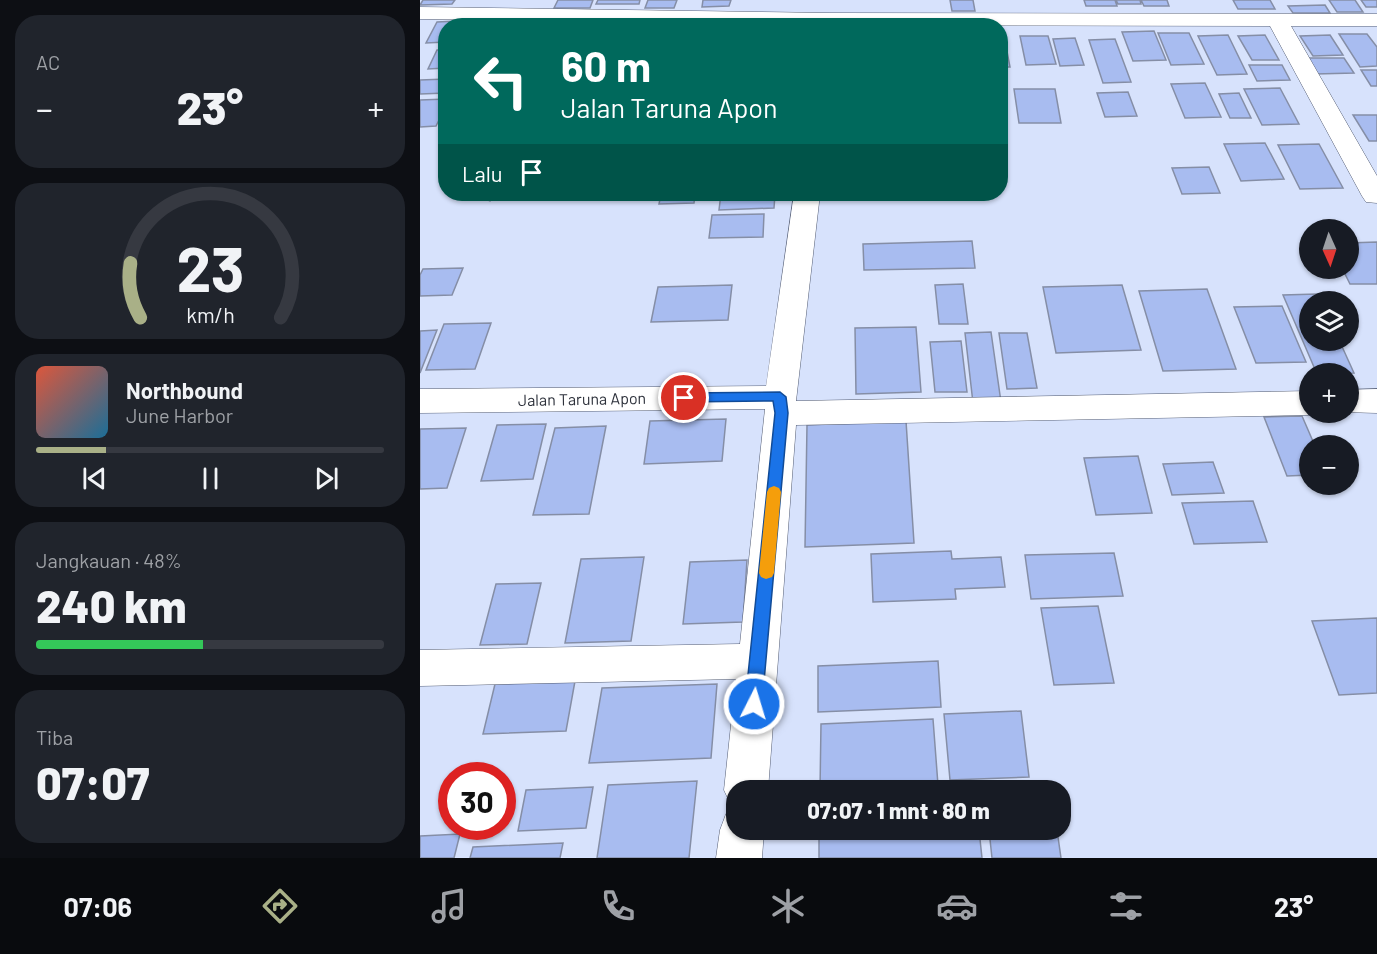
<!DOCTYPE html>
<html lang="id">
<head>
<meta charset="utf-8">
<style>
  :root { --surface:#171b24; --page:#20242c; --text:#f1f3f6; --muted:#9ea1a6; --line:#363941; --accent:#a9b087 }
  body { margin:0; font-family:Barlow,sans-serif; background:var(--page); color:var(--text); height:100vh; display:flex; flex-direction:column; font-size:22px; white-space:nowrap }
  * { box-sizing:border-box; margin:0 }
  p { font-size:20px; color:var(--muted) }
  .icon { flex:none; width:33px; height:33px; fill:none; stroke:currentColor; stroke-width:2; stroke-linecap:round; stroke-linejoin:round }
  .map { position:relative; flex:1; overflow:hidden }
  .sheet { display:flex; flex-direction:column; gap:15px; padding:15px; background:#0d0f14; width:420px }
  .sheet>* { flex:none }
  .top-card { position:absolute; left:18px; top:18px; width:570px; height:183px; border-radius:24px; box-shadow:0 2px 4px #0004; background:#00695c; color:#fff; overflow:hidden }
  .needle { width:39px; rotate:177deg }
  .controls { position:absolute; left:879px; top:219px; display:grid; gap:12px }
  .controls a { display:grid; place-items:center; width:60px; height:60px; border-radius:50%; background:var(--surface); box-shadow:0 2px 4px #0004; font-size:30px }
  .speed { position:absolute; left:18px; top:762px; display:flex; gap:12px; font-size:30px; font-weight:700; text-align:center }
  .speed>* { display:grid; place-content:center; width:78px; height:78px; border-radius:50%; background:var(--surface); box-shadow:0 2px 4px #0004; line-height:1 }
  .speed .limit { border:9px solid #d22; background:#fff; color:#111 }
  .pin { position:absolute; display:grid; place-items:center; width:51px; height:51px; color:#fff; margin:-26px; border:3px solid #fff; border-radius:50%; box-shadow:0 2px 6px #0007 }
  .me { position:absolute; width:66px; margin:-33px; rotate:5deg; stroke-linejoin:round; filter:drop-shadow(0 0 4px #0008) }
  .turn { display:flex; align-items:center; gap:21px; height:126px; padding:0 24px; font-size:27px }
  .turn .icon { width:78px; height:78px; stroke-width:2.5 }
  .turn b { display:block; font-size:42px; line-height:51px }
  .then { display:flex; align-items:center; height:57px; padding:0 24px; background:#0003; gap:12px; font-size:22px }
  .big { font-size:45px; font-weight:800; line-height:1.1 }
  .sheet .widget { flex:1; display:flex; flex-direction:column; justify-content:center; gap:9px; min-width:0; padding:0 21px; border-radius:24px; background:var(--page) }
  .sheet .dial { align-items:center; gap:0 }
  .dial svg { height:156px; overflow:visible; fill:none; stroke:var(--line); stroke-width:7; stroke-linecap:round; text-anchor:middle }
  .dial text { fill:var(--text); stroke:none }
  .song { display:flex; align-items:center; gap:18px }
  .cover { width:72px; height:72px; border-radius:9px; background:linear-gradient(135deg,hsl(10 70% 55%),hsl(200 70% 35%)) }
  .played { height:6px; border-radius:3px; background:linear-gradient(90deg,var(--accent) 20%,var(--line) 20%) }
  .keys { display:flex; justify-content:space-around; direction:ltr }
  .heat { display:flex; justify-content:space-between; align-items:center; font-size:33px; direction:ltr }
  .charge { height:9px; border-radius:4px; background:linear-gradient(90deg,#34c759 48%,var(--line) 0) }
  .trip { position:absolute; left:306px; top:780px; width:345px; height:60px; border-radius:24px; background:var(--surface); box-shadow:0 2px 4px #0004; font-weight:800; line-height:60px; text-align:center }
  .tabs { display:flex; height:96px; justify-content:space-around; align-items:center; background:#090b0e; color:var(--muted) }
  .tabs .icon { width:42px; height:42px }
  .tabs .active { color:var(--accent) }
  .tabs b { font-size:27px; color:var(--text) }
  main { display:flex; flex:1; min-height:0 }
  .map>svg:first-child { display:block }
  .building { fill:#a8bcf0; stroke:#858ea6; stroke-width:1.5 }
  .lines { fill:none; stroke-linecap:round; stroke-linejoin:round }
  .minor-casing { stroke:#545d73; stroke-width:1 }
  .minor { fill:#fff; fill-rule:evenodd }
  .route { fill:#1a73e8; stroke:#114b97; stroke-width:1.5 }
  .slow { fill:#f59e0b }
  .labels { text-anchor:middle; stroke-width:4.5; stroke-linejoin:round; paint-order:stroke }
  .street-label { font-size:16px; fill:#2d313b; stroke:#fff }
</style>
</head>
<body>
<main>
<section class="sheet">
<div class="widget"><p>AC</p>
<div class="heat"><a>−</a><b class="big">23°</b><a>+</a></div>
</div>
<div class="widget dial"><svg viewBox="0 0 100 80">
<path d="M14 69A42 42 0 1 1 86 69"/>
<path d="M14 69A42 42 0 0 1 9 41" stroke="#a9b087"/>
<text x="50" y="56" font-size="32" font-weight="700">23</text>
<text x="50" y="72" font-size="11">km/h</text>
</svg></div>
<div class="widget">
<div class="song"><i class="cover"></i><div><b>Northbound</b><p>June Harbor</p></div></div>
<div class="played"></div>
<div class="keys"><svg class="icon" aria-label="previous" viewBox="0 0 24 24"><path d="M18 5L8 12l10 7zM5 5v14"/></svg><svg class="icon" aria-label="pause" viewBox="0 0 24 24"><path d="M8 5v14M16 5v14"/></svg><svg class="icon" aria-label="next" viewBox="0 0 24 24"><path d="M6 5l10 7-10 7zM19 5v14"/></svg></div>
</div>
<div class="widget"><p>Jangkauan · 48%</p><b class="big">240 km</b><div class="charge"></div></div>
<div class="widget"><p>Tiba</p><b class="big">07:07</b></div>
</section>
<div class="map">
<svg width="957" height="858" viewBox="0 0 957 858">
  <rect width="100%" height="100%" fill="#d7e2fc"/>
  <!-- building -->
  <path class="building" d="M3 0H35L32 4 0 5Z
    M138 0H173L170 8H134Z
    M178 0H220L219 4H176Z
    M228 0H257L254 8H225Z
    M283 0H311L309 6 282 7Z
    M530 0H553L555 11H532Z
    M664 0H695L697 6H666Z
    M696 0H720L721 4H698Z
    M721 0H747L749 6H724Z
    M813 0H850L855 9H818Z
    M909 0H935L943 12H917Z
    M941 0H957V7H946Z
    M905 5 910 13H873L868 6Z
    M78 20 76 26H39L41 21Z
    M37 21 35 26H26V42L6 43 17 22Z
    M734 31 746 60 713 61 702 32Z
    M738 33H769L784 64 751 65Z
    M919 34H947L957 47V66L940 67Z
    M808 35 827 74 797 75 778 36Z
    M845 35 859 60H832L818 36Z
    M910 35 923 55 893 56 880 36Z
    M580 36H584L590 67H580Z
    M600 36H628L636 64 606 65Z
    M655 38 664 65 640 66 633 39Z
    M695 39 711 82 683 83 669 40Z
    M17 50H26V68L8 69Z
    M886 58H924L934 73 895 74Z
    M829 65H862L870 80 837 81Z
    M941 70H957V86H951Z
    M26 79V93L0 94V80Z
    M785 83 801 117 765 118 751 84Z
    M860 88 879 124 842 125 824 89Z
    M594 89H635L641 123H599Z
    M708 92 717 116 685 117 677 93Z
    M819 93 831 118H810L799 94Z
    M26 99V106L16 126 0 127V100Z
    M933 115H957V141H949Z
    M845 143 864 179 821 181 804 144Z
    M899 144 923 188 880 189 858 145Z
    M789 167 800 193 762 194 752 168Z
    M54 194H81L70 201Z
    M241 194H275L274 203 239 204Z
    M301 194H355L354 208 299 210Z
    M344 214 343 237 289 238 292 215Z
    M552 241 555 268 444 270 443 244Z
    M957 242V284H930L922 268H928V243Z
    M43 268 32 295 0 296V275L3 269Z
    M543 284 548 324H519L515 285Z
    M312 285 308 320 231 322 238 287Z
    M702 285 721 350 636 353 623 287Z
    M787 289 816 369 743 371 719 291Z
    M897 294 901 302H890V340H919L934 373 897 374 863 295Z
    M862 306 886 362 836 363 814 307Z
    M71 323 55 369 6 370 24 324Z
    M496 327 501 392 436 394 435 328Z
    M17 330 0 373V331Z
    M571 332 581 402 553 403 545 333Z
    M579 333H607L617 388 587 389Z
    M541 341 547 392H515L510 342Z
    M882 416 895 446H890V475L867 476 844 417Z
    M306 419 302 461 224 464 230 421Z
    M486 421 494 543 385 547 387 425Z
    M126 424 113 479 61 481 77 425Z
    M186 426 169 514 113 515 135 428Z
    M46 428 27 488 0 489V429Z
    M718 456 732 513 676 515 664 458Z
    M793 462 804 493 752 495 743 464Z
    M833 501 847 542 774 544 762 503Z
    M531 551 532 559 581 557 585 587 535 589 536 599 453 602 451 554Z
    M694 553 703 596 611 599 605 555Z
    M224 557 211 641 145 643 161 559Z
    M327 560 323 622 263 624 270 562Z
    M121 583 107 644 60 645 76 584Z
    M678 606 694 683 634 685 621 608Z
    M957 618V693L919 695 892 621Z
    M518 661 521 707 398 712V666Z
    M155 681 146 731 63 734 75 684Z
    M297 684 291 758 169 763 182 688Z
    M601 711 609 777 530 780 524 714Z
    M513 719 518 785 400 790 401 724Z
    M277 781 269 858H177L188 785Z
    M173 787 166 828 98 831 106 790Z
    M399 830H559L562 858H399Z
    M569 830H637L641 858H572Z
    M40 834 34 858H0V836Z
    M143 843 140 858H50L53 847Z"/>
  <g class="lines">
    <!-- minor casing -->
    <g class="minor-casing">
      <path id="minor" d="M0 7 409 13 957 14V26H871L957 176V203L946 202 942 196 850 26 409 25 0 19Z
        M374 194H400L376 401 890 391V412H897L890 415 376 425 348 790H316V807L311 805 304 790 316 679 0 686V650L320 644 345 409 0 413V389L346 386Z
        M957 389V413L924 412H928V390Z
        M316 810V830H344L342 858H296L300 830 306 814Z"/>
    </g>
    <!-- minor -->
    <use href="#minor" class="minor"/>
  </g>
  <!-- route -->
  <path class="route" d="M360 392 366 397 368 413 342 704 340 709 334 712 328 709 325 704 355 413 353 401 264 402 257 398 264 393Z"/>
  <!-- slow -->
  <path class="slow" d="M354 486 359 488 361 492 354 573 352 577 346 579 341 577 339 573 347 492 349 488Z"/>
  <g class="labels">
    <!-- street labels -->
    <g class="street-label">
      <text transform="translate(162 399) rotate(-1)" y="6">Jalan Taruna Apon</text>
    </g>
  </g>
</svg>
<div class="controls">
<a><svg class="needle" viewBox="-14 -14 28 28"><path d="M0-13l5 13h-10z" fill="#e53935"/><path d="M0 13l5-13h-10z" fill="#9ea1a6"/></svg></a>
<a><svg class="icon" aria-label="layers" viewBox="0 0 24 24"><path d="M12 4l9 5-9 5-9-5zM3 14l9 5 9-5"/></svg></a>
<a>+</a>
<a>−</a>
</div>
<div class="speed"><div class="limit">30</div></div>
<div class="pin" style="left:264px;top:398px;background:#d93025"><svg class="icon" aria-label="arrive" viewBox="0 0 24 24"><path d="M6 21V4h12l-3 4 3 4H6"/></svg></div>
<svg class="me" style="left:334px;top:704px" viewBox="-20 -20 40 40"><circle r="17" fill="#1a73e8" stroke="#fff" stroke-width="3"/><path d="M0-11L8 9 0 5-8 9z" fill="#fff"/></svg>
<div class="trip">07:07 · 1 mnt · 80 m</div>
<div class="top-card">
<div class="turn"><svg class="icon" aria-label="left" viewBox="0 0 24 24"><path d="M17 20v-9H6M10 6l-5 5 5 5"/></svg><div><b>60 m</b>Jalan Taruna Apon</div></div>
<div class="then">Lalu<svg class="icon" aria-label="arrive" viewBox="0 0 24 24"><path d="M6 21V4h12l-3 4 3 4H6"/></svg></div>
</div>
</div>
</main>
<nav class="tabs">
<b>07:06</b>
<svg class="icon active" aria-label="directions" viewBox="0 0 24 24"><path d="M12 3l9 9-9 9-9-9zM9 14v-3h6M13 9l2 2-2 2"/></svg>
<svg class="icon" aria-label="music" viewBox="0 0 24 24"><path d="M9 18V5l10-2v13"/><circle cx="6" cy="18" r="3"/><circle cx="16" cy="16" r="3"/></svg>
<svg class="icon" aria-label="phone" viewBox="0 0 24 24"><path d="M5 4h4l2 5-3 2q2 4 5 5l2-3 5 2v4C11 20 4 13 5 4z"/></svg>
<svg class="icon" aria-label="climate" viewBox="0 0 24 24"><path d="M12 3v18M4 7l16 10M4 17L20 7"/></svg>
<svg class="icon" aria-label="car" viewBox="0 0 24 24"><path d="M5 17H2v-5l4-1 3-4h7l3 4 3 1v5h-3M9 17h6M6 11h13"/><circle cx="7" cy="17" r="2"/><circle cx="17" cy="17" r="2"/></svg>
<svg class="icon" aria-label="filters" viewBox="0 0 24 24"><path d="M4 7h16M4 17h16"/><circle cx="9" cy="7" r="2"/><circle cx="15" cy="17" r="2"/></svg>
<b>23°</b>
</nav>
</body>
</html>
